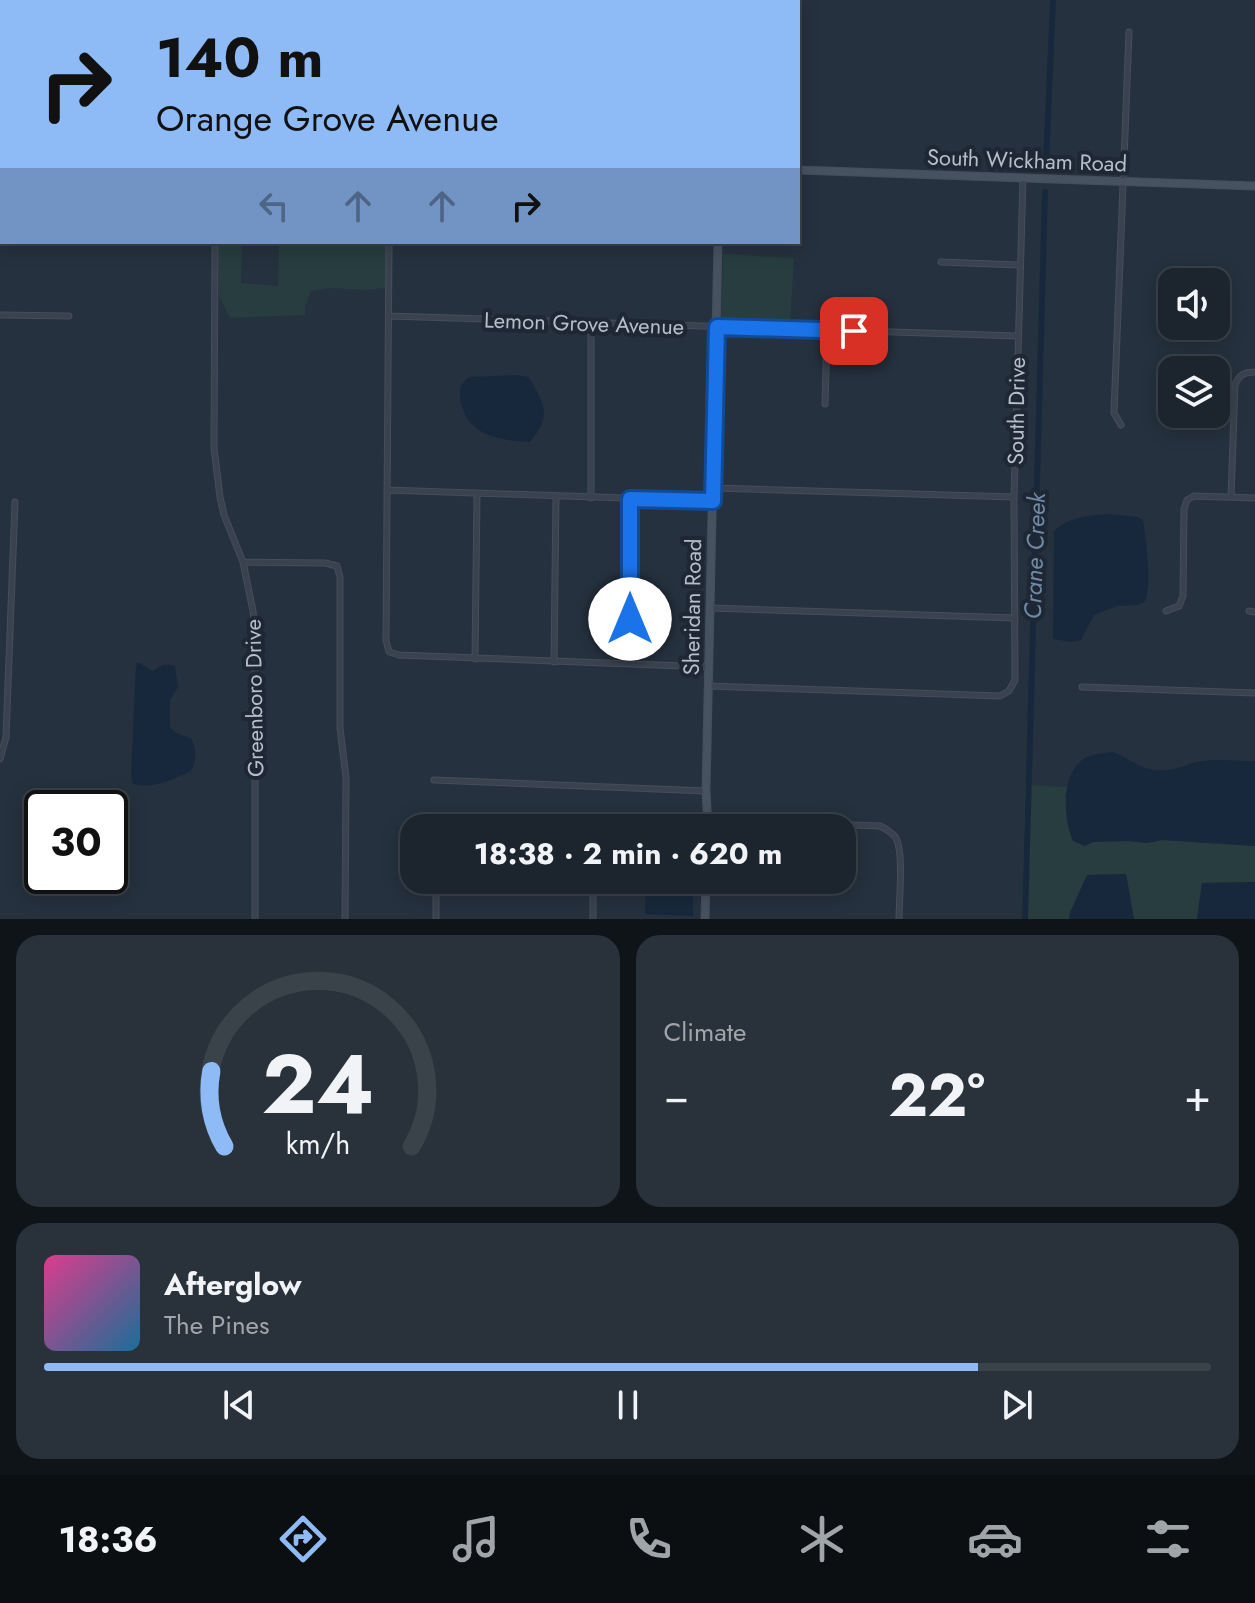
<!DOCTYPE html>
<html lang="en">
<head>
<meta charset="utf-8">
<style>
  :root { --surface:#1c252e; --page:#29313a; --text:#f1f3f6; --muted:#a0a5aa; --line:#3a424a; --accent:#8ebaf5 }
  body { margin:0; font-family:Jost,sans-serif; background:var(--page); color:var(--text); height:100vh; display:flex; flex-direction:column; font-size:30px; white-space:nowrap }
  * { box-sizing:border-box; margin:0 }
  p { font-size:26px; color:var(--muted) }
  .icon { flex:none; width:44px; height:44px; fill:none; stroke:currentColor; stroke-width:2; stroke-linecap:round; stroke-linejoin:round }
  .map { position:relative; height:919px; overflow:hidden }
  .panel { display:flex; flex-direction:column; gap:16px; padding:16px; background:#0f1419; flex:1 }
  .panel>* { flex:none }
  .guide { position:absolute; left:0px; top:0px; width:800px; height:244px; box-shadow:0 4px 20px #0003,0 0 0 2px var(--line); background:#8ebaf5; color:#111; overflow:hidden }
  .tools { position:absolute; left:1158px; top:268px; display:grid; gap:16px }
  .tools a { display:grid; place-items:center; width:72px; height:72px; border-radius:16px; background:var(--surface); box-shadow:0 4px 20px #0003,0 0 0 2px var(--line); font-size:40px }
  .speed { position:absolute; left:24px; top:790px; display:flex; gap:16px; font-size:40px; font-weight:700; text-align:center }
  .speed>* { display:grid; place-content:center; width:104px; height:104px; border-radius:50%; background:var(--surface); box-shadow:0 4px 20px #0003,0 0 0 2px var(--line); line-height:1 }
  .speed .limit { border:4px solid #111; border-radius:12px; background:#fff; color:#111 }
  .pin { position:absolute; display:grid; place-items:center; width:68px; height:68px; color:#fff; margin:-34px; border-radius:16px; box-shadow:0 4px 12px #0006 }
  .me { position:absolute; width:88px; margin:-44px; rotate:0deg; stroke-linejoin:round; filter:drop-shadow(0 0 6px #0008) }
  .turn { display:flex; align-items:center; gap:28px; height:168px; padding:0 24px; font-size:36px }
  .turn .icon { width:104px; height:104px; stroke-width:2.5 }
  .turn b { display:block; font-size:56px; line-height:68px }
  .lanes { display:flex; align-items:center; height:76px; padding:0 24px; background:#0003; justify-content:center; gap:40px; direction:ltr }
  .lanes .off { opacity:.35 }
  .big { font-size:60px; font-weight:700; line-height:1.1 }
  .panel .tile { flex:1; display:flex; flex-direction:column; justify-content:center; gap:12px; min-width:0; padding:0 28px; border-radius:24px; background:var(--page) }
  .panel .dial { align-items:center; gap:0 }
  .dial svg { height:208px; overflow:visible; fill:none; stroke:var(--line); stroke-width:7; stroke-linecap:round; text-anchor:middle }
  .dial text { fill:var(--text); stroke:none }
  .song { display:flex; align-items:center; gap:24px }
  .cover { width:96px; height:96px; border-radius:12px; background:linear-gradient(135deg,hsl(330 70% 55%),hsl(200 70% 35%)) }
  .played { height:8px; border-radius:4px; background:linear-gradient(90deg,var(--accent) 80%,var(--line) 80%) }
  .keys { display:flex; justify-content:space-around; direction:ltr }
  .heat { display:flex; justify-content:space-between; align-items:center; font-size:44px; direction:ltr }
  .panel .tiles { flex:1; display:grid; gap:16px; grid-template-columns:1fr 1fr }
  .tile:last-child { grid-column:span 2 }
  .trip { position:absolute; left:400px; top:814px; width:456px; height:80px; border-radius:24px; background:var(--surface); box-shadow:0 4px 20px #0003,0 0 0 2px var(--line); font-weight:700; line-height:80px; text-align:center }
  .tab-bar { display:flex; height:128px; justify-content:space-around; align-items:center; background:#0b0f12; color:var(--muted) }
  .tab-bar .icon { width:56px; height:56px }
  .tab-bar .active { color:var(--accent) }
  .tab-bar b { font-size:36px; color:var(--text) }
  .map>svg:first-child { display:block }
  .green { fill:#273d3f }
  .water { fill:#18283c }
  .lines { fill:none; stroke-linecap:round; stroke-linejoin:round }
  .canal { stroke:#18283c; stroke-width:6 }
  .street-casing { stroke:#454e5a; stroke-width:7 }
  .secondary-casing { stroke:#454e5a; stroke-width:9 }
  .street { stroke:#39424e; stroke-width:5 }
  .secondary { stroke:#475261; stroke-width:7 }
  .route-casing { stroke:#114b97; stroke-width:20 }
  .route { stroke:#1a73e8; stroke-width:14 }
  .labels { text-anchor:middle; stroke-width:8; stroke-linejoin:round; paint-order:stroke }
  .street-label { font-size:22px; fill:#b5bec9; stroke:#1e2733 }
  .water-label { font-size:24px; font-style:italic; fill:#6f89a7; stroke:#1e2733 }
</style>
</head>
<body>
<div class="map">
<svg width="1255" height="919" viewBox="0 0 1255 919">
  <rect width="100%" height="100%" fill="#25313e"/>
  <!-- green -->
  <path class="green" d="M218 242H242L241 283 278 286 279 242H387L386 288 364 290 330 288 311 291 305 307V315L230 318 219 296Z
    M723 254 794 258 790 326 725 325 721 322Z
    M1025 785 1068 787 1065 796 1093 842 1129 841 1147 843 1162 840 1255 846V882L1202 883 1197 919H1134L1126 874 1087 875 1070 912 1069 919H1022Z"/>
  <!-- water -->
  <path class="water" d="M516 375 529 377C544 405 553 414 530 442 498 440 466 436 460 398 459 388 461 382 470 377Z
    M1107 514 1138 517 1143 520C1146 539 1152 585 1145 602L1137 605 1117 606 1094 615 1081 640 1072 642 1053 639 1054 532C1064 518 1090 515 1107 514Z
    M136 663H140L152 671C162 667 162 662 175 666L178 687 170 700V727L176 733 191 738C197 750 197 759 191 771 173 779 153 790 133 784L131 775Z
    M1113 752C1126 757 1140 768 1154 770 1171 772 1182 766 1197 762 1215 758 1237 761 1255 761V846L1162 840 1147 843 1129 841 1093 842 1085 846 1073 841C1063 818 1060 770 1087 757 1095 754 1104 753 1113 752Z
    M1126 874 1134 919H1069L1070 913 1087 875Z
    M646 880H693V916L645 914Z
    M1255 882V919H1197L1202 883Z"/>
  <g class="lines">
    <!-- canal -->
    <path class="canal" d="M1046 163 1053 0
      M1025 919 1045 192"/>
    <!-- street casing -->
    <g class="street-casing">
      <path id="street" d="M187 2 188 0
        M215 242 214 448 220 497 224 515 243 562 253 611 255 635V919
        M389 242 386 640 389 652 399 655 709 667
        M941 262 1020 265
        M0 315 69 316
        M389 316 1018 336
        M591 323V498
        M825 404 827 331
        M1121 425 1114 413 1129 32
        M713 488 1014 497
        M387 490 713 501
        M1231 497 1235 385C1239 375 1244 372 1255 372
        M630 499V664
        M243 562 325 563 337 566 340 577V728L346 778 345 919
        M710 608 1015 618
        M1166 611 1179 606 1183 596 1184 509 1187 500 1194 496 1255 498
        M1249 611 1255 612
        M475 659 477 493
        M554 662 556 496
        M709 686 1000 696 1009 691 1015 680 1014 497 1023 178
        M1082 687 1255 693
        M0 759 6 737 15 502
        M434 780 706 791
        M708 820 880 826C886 829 892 832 896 838 904 853 899 900 899 919
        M436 880V919
        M592 880 593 884V919"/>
    </g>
    <!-- secondary casing -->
    <g class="secondary-casing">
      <path id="secondary" d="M724 2V0
        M0 141H2
        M798 170 1255 186
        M708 828 706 791 718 242
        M705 919 706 880"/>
    </g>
    <!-- street -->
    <use href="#street" class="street"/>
    <!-- secondary -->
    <use href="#secondary" class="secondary"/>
  </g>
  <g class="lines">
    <!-- route casing -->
    <g class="route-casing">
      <path id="route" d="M630 619V499L713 501 717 327 854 331"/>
    </g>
    <!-- route -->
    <use href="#route" class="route"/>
  </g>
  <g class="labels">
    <!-- street labels -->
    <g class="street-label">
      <text transform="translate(1027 160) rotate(2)" y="8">South Wickham Road</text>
      <text transform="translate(584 323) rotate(2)" y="8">Lemon Grove Avenue</text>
      <text transform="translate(1016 411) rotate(-89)" y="8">South Drive</text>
      <text transform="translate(692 607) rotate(-89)" y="8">Sheridan Road</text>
      <text transform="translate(254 698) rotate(-91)" y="8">Greenboro Drive</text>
    </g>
    <!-- water labels -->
    <g class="water-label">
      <text transform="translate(1035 556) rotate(-88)" y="8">Crane Creek</text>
    </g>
  </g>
</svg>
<div class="tools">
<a><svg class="icon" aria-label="sound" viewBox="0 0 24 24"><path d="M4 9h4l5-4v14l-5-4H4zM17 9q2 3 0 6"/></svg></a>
<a><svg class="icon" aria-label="layers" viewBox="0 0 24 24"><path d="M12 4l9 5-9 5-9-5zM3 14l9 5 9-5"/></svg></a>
</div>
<div class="speed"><div class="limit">30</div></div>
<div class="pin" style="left:854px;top:331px;background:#d93025"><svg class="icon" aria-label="arrive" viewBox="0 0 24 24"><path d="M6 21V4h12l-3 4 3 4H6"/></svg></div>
<svg class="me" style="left:630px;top:619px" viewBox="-20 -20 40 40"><circle r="19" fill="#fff"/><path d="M0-13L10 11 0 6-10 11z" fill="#1a73e8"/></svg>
<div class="trip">18:38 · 2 min · 620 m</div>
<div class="guide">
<div class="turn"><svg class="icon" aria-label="right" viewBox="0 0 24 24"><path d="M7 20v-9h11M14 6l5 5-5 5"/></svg><div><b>140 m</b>Orange Grove Avenue</div></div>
<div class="lanes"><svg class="icon off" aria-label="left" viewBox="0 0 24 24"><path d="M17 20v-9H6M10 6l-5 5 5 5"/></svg><svg class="icon off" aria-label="ahead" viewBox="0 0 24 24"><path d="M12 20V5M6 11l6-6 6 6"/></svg><svg class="icon off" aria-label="ahead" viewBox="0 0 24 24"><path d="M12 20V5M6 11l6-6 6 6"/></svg><svg class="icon" aria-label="right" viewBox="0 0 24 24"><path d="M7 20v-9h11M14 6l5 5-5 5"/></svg></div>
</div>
</div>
<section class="panel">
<div class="tiles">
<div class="tile dial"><svg viewBox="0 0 100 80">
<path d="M14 69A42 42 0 1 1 86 69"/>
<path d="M14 69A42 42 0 0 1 9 40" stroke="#8ebaf5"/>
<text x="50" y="56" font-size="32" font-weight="700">24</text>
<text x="50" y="72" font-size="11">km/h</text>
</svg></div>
<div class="tile"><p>Climate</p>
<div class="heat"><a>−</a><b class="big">22°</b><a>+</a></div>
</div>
<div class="tile">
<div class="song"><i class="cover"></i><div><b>Afterglow</b><p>The Pines</p></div></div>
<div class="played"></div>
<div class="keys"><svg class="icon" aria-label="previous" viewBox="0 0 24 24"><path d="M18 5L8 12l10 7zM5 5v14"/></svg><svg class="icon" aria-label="pause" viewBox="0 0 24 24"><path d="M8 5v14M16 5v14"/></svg><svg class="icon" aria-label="next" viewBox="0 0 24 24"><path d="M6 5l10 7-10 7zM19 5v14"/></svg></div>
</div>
</div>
</section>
<nav class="tab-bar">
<b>18:36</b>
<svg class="icon active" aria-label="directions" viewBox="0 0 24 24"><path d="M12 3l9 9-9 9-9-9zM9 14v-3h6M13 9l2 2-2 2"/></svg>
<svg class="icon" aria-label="music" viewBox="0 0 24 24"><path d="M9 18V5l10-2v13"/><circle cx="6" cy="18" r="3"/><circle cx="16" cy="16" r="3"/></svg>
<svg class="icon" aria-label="phone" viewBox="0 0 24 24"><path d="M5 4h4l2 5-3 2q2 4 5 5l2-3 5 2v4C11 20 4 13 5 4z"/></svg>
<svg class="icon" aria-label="climate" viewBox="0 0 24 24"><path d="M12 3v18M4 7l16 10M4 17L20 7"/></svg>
<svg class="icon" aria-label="car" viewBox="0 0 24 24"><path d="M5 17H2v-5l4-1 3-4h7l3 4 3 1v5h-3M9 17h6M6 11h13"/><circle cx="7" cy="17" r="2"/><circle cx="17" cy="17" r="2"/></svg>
<svg class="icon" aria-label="filters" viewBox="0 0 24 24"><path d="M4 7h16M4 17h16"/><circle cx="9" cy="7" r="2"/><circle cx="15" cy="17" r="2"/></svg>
</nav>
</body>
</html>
